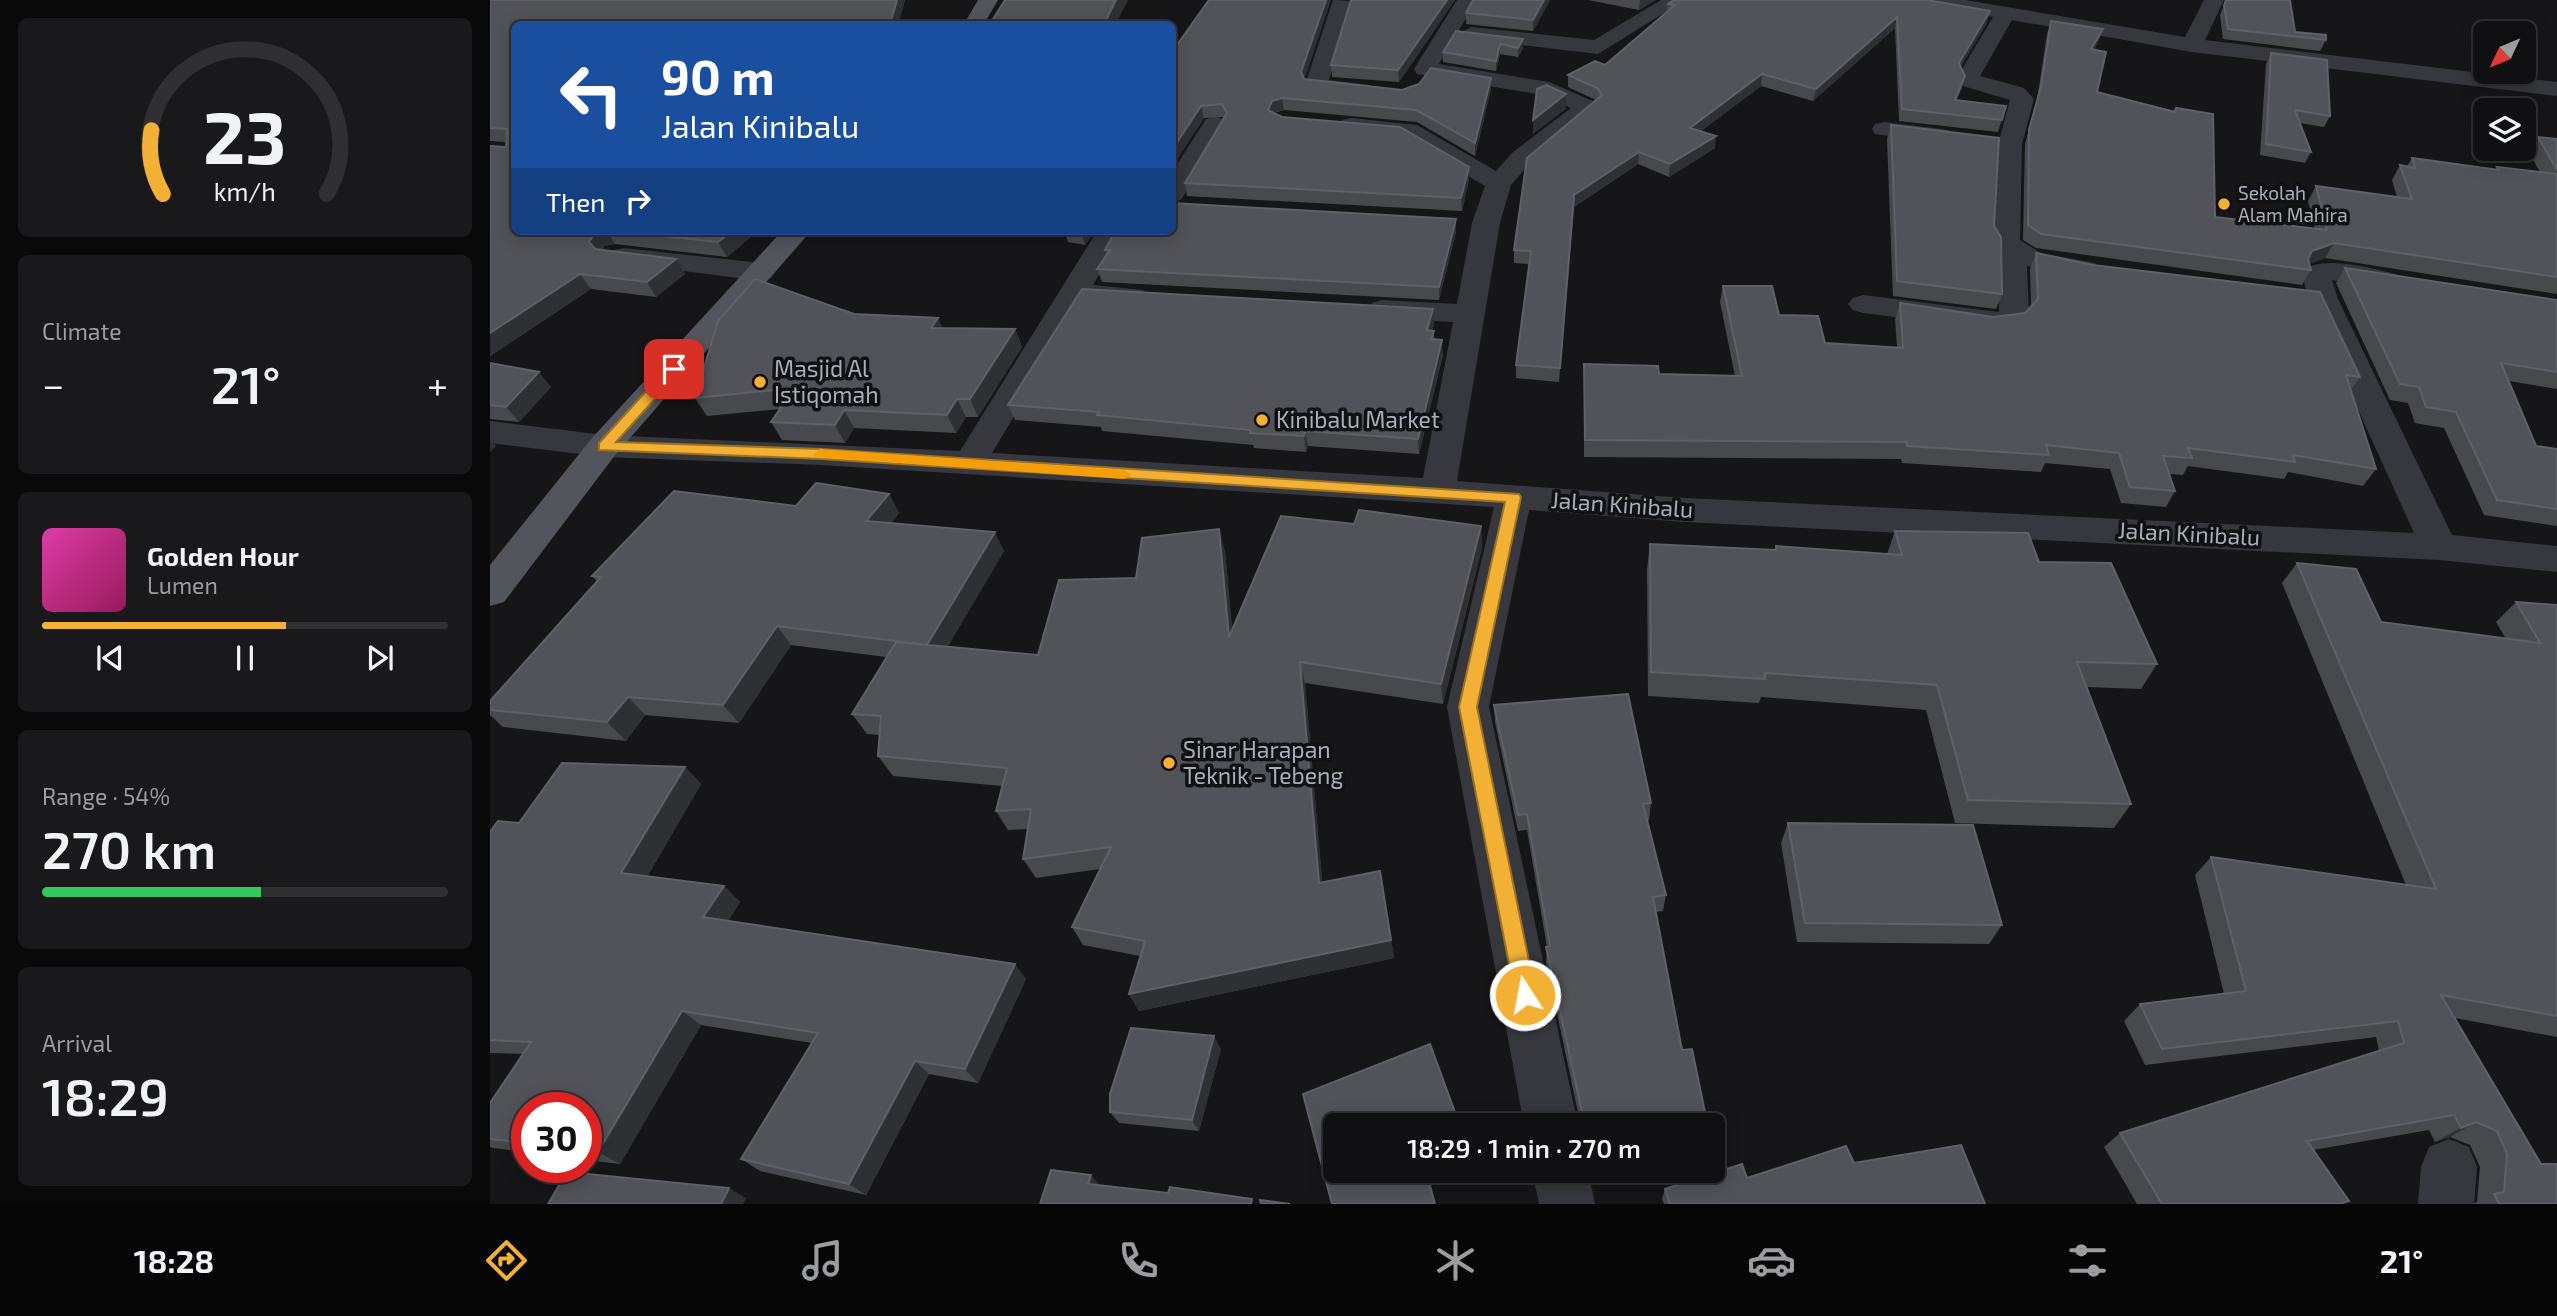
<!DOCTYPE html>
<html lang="en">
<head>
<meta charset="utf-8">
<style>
  :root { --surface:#101012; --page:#19191b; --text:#f1f3f6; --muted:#9c9d9f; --line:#303032; --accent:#f2b134 }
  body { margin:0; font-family:"Exo 2",sans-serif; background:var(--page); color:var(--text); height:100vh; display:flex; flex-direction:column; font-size:26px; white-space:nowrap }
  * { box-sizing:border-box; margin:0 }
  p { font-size:23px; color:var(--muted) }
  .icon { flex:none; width:38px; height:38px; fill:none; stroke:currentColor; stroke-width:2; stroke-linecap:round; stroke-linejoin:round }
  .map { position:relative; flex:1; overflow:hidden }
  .side { display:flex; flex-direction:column; gap:18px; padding:18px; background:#09090a; width:490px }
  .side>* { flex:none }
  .banner { position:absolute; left:21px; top:21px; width:665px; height:214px; border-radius:10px; box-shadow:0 4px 18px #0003,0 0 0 2px var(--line); background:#1a4fa0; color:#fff; overflow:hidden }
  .needle { width:46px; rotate:226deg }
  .fabs { position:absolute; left:1983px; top:21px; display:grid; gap:14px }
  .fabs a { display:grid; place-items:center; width:63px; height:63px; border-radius:10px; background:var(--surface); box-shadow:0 4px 18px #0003,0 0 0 2px var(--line); font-size:35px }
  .speed { position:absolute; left:21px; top:1092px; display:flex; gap:14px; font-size:35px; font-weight:700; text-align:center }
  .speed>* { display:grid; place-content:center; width:91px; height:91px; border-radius:50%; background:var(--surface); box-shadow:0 4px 18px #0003,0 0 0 2px var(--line); line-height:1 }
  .speed .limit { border:10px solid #d22; background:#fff; color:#111 }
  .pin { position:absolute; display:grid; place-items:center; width:60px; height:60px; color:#fff; margin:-30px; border-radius:14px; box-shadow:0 4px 10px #0006 }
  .me { position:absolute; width:77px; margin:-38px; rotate:349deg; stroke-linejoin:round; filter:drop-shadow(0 0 5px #0008) }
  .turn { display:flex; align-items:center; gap:24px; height:147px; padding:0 35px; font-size:32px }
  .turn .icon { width:91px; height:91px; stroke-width:2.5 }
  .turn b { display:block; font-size:49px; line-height:60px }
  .then { display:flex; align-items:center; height:66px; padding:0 35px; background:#0003; gap:14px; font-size:26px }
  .big { font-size:52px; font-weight:600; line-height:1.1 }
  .side .tile { flex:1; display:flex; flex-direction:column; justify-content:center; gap:10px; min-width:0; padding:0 24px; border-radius:10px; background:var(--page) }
  .side .dial { align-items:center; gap:0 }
  .dial svg { height:182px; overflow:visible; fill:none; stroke:var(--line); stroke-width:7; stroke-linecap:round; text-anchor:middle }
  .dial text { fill:var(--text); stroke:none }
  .song { display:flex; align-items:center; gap:21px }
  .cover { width:84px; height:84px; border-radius:10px; background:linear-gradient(135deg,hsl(320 70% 55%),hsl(330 70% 35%)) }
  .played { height:7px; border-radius:4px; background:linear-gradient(90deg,var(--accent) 60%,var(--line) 60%) }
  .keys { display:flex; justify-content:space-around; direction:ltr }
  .heat { display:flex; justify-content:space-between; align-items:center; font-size:38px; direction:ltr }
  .charge { height:10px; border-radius:5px; background:linear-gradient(90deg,#34c759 54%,var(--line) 0) }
  .trip { position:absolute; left:833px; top:1113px; width:402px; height:70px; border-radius:10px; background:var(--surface); box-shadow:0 4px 18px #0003,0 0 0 2px var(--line); font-weight:600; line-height:70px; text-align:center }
  .tabs { display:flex; height:112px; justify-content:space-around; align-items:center; background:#060607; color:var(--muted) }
  .tabs .icon { width:49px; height:49px }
  .tabs .active { color:var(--accent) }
  .tabs b { font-size:32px; color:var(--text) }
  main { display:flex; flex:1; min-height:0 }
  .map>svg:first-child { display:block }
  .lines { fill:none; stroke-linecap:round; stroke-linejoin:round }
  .minor { fill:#37383d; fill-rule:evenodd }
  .primary { fill:#53555c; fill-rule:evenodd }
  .wall { fill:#47494d }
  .shaded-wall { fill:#2f3033 }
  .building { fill:#525359; stroke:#5f6168; stroke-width:2 }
  .route { fill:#f2b134; stroke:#9d7322; stroke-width:2 }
  .slow { fill:#f59e0b }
  .poi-dot { fill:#f2b134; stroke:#111113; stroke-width:2.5 }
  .labels { text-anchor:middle; stroke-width:7; stroke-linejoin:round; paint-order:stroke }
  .far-poi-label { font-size:19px; fill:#a8adb8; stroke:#111113; text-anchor:start }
  .poi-label { font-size:23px; fill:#a8adb8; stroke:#111113; text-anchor:start }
  .street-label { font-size:23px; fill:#a8adb8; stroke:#111113 }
</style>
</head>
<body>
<main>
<section class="side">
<div class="tile dial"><svg viewBox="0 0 100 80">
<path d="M14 69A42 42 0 1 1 86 69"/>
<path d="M14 69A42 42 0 0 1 9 41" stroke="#f2b134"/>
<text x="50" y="56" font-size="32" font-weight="700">23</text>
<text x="50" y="72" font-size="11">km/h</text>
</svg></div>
<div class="tile"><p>Climate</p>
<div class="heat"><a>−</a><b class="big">21°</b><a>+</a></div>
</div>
<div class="tile">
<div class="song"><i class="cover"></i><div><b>Golden Hour</b><p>Lumen</p></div></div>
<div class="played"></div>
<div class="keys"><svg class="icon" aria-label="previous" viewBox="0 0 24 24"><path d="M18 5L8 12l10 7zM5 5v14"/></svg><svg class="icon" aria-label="pause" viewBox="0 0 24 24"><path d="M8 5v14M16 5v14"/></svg><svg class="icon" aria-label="next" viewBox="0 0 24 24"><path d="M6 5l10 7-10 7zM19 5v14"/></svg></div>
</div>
<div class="tile"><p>Range · 54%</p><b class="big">270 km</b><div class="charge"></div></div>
<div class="tile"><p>Arrival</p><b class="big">18:29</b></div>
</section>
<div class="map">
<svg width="2067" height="1204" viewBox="0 0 2067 1204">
  <rect width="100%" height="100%" fill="#161618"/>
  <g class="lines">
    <!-- minor -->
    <path class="minor" d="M843 0 863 1 839 80 880 85 884 90 880 95C868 98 822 95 815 85Z
      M967 0H987L949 64 1059 82 1105 102 1109 107 1040 163 1021 185 1010 223 967 481 1195 498 1924 533 1818 299 1812 273C1826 252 1890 270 1912 276L1916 282 1912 288 1902 291 1842 280 1848 299 1962 535 2067 546V572L1949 560 1195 522 1039 510 999 707 1088 1125H1034L957 707 1004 507 331 465 114 457 0 443V421L114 435 470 451 607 231H635L603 285 653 290 658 296 653 302 643 305 593 301 502 453 933 478 963 322 892 318 882 315 877 309 882 303 892 300 967 304 982 223 995 186 912 137 852 130 849 125 852 120 861 118 927 125 1006 171 1022 153 1081 108 1053 95 927 74 924 69Z
      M1171 0H1195L1108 54 981 39 970 33 981 27 1104 40Z
      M1429 0H1475L1695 37 1714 0H1734L1715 40 2067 82V96L1702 52 1522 20 1490 76 1534 88 1544 99 1532 144 1530 240 1551 253 1605 263 1609 269 1605 275 1595 278 1537 266 1539 315 1527 328 1516 331 1373 313 1363 310 1358 304 1363 298 1373 295 1509 312V250L1502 241 1508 144 1520 100 1473 86 1468 76 1503 17 1439 6Z
      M725 117 734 119 737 124 691 200 682 202V172L716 119Z
      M1394 122 1452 129 1461 131 1464 136 1461 141 1452 143 1385 134 1382 129 1385 124Z
      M134 248 271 263 281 266 285 272 281 278 271 281 124 262 120 256 124 250Z
      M1959 1139 1979 1147 1987 1167 1984 1204H1928L1931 1167 1939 1147Z
      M1042 1171H1098L1105 1204H1049Z"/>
    <!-- primary -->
    <path class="primary" d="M488 0H508L494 24H474Z
      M292 231H321L126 454 14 602 0 606V565L102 438Z"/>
  </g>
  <!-- wall -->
  <path class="wall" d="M0 0H415L408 24H24V231H268L237 257 125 244 114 246 113 250 186 259 195 274 166 297 101 289 0 356V146L16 147V142L0 141Z
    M861 0H965L909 82 842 77 841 65Z
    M1060 0 1043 31 976 24V13Z
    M1098 0H1166L1149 10Z
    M1736 0 1805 32 1836 40 1830 51 1733 39 1730 15Z
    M1178 4 1497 23 1471 66 1472 88 1466 101 1516 106 1508 132 1409 121 1405 28 1323 101 1271 86 1211 131 1225 148 1179 177 1148 164 1084 207 1069 382 1026 378V365L1039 264 1024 263V250L1106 100 1078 87V75L1115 65 1177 11Z
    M1561 21 1613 29 1608 42 1604 50 1607 92 1685 111 1686 108 1725 217 1825 229 1818 201 1826 186 1907 197 1902 180 1910 165 1917 166 1922 158 2005 170 2007 167 2050 172 2038 151 2048 137 2067 139V294L1835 258 1819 264 1821 270 1812 285 1546 248 1533 240 1535 144 1547 100 1557 34Z
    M966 31 1033 48 1028 57 1010 54 1006 71 953 62V52Z
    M682 52 814 79 912 90 1001 78V89L985 156 927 122 794 110 784 113 792 117 979 167V180L972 211 697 196 695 183 734 117 714 118 682 167Z
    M1781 53 1840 116 1834 127 1810 123 1821 152 1815 163 1770 155 1776 64Z
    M1401 125 1504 226 1512 294 1506 309 1403 296 1397 139Z
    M966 219V232L949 300 612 282 607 269 617 255 615 250Z
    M574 231H605L595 245 578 242Z
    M1546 253 1870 377 1861 390 1886 469 1873 486 1798 472 1794 479 1698 466 1693 475 1679 474 1685 491 1676 507 1631 503 1620 469 1555 463 1551 472 1412 463 1411 459 1094 457V364L1169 374 1245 376 1230 302 1233 286 1289 315 1335 343 1407 347 1405 319 1410 303 1503 317 1535 313 1541 306 1540 269Z
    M1855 268 2067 300V389L2019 381 2046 446 2067 449V526L1994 515 1954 428 1925 423 1918 403 1900 400 1846 283Z
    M943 309 944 324 942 331 945 339 953 355 929 454 818 446 816 452 764 448 763 445 612 431 611 427 525 420 518 405Z
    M364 314 453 328 525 329 532 347 488 417H476L466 433 364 428 355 443 292 440 281 422 290 409 217 416 205 398Z
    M0 363 61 387 29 422 0 419Z
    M399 494 409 513 401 523 514 551 458 646 548 655 646 578 735 551 742 630 864 524 991 526 992 548 953 704 815 683 832 882 890 871 904 958 649 1011 639 994 650 956 593 945 582 927 610 869 546 878 533 859 538 829 518 830 506 811 512 786 403 776 388 756 390 735 377 734 362 714 396 657 301 645 249 723 155 715 136 741 13 727 0 715V701L107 581 102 576 306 506Z
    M1405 531 1549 562 1667 664 1651 689 1596 687 1641 804 1624 828 1465 823 1436 710 1271 697 1269 703 1158 696 1157 569 1160 544 1285 550 1286 546 1397 554Z
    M1807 563 1891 622 2016 639 2006 622 2026 602 2067 605V1037L1965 1018 2067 1204H1982L1987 1202 1990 1167 1980 1145 1960 1137 1945 1142 1939 1130 1823 1150 1853 1204H1647L1614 1147 1630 1133 1889 1051 1886 1037 1655 1065 1634 1021 1650 1004 1734 994 1705 875 1721 857 1916 885 1792 583Z
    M1004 705 1161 803 1159 820H1157L1176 895 1173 911 1165 912 1192 1050 1217 1122 1216 1125H1088L1089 1117 1056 962 1057 947 1037 830 1028 831 1005 722Z
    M195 767 211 784 157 877 234 886 250 902 238 921 536 979 488 1083 439 1074 376 1195 270 1171 251 1159 322 1043 211 1025 130 1164 96 1160V1108H37V1152L3 1148 0 1147V1103L33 1054 0 1053V832Z
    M1298 823 1512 925 1499 944 1307 942 1291 843Z
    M731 1049 709 1131 629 1123 620 1112Z
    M1364 1163 1495 1204H1174L1172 1199 1175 1189Z"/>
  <!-- shaded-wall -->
  <path class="shaded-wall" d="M407 0H415L408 24H400Z
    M626 0H638L626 24H614Z
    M836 0H841L813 84 811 72Z
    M957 0H965L909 82 908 70Z
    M1054 0H1060L1043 31V20Z
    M1150 0H1166L1149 10Z
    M1500 11 1497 23 1466 75 1469 63Z
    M1407 17 1405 28 1323 101 1326 89Z
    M1613 29 1608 42 1596 63 1601 49Z
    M1033 39V48L1028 57V48Z
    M1010 44V54L1006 71V61Z
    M1272 74 1271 86 1199 140 1200 128Z
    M1475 76 1472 88 1461 112 1465 100Z
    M1001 78V89L985 156V143Z
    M1076 94V109L1043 134V120Z
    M792 98 794 110 784 113 778 110 782 101Z
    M711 106 714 118 682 167V150Z
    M1226 136 1225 148 1179 177 1180 164Z
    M1149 152 1148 164 1084 207 1069 382 1084 195Z
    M979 167V180L972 211 971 198Z
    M966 219V232L949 300V287Z
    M109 231H117L125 244 114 246 109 256 99 242 105 232Z
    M242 231H268L237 257 228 242Z
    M592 231H605L595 245 591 232Z
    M1844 243 1835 258 1814 266 1822 251Z
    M186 259 195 274 166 297 157 282Z
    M90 274 101 289 0 356V333Z
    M943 309 944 324 938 345 937 330Z
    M448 318 456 335 441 328Z
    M525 329 532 347 488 417 480 399Z
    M952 340 953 355 929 454 928 439Z
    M49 372 61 387 29 422 16 407Z
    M467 399 476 417 466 433 457 415Z
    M354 410 364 428 355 443 345 425Z
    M815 431 818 446 816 452 814 436Z
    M0 440 6 446 0 452Z
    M399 494 409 513 387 540 376 521Z
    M991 526 992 548 953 704 951 684Z
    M729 529 735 551 745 658 739 637Z
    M505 532 514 551 448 663 437 645Z
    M287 626 301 645 249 723 233 705Z
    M810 662 815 683 834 901 829 883Z
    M138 697 155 715 136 741 117 722Z
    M195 767 211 784 150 889 131 873Z
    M890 871 904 958 649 1011 639 994Z
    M234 886 250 902 231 933 213 917Z
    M525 964 536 979 488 1083 475 1069Z
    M192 1011 211 1025 130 1164 108 1152Z
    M724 1036 731 1049 709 1131 702 1120Z
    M425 1061 439 1074 376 1195 359 1184Z
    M966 1115 967 1125H942Z
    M1986 1122 1960 1137 1945 1142 1971 1128Z
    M601 1175 610 1185 607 1194 598 1184Z
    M239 1188 256 1198 253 1204H231Z"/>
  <!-- building -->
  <path class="building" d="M0 0H407L400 24H24V231H109L105 232 99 242 105 249 186 259 157 282 90 274 0 333V146L16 147 17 129 0 128Z
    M515 0H626L614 24H500Z
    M719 0H836L811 72 814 79 912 90 929 84 941 68 1001 78 985 143 926 110 792 98 782 101 778 110 792 117 910 127 979 167 971 198 695 183 737 113 732 104 711 106 682 150V52Z
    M861 0H957L908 70 841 65Z
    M983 0H1054L1043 20 976 13Z
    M1184 0H1437L1500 11 1469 63 1475 76 1465 100 1516 106 1512 120 1412 109 1407 17 1326 89 1272 74 1200 128 1226 136 1180 164 1149 152 1084 195 1070 368 1026 365 1041 251 1024 250 1037 158 1112 95 1107 88 1078 75 1105 61 1115 65 1185 5 1178 4Z
    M1736 0H1800L1805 32 1836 35V40L1738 29 1734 5Z
    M1561 21 1613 29 1601 49 1616 52 1607 92 1685 112 1686 108 1723 114 1725 217 1837 230 1826 186 1922 199 1910 165 1925 168 1922 158 2009 170 2007 167 2067 174V277L1844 243 1822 251 1818 259 1821 270 1551 234 1538 225 1539 130 1551 86Z
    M966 31 1033 39 1028 48 1010 44 1006 61 953 52Z
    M1781 53 1837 60 1840 116 1805 110 1821 152 1776 144Z
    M1056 85 1076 94 1043 120 1047 89Z
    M1401 125 1509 138 1504 226 1511 237 1512 294 1407 281Z
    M2048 137 2067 139V170Z
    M682 203 966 219 949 287 607 269 620 250H615L625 231H682Z
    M127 231H242L228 242Z
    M1546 253 1603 265 1830 292 1870 377 1856 375 1886 469 1803 455 1805 462 1698 448 1702 458 1673 456 1685 491 1640 487 1629 453 1556 445 1559 455 1417 446V442L1095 440 1094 364 1168 366 1169 374 1252 376 1233 286H1282L1289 315 1328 316 1335 343 1413 348 1410 303 1503 317 1535 313 1548 299Z
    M1855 268 2067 300V372L2011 363 2046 446 2067 449V509L2007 500 1966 412 1936 407 1929 387 1910 384Z
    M265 279 364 314 448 318 441 328 525 329 480 399H467L457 415 354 410 345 425 281 422 304 388 205 398 228 321Z
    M592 289 943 309 937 330 944 331 941 339 952 340 928 439 815 431 814 436 760 433 761 430 607 415 609 412 518 405Z
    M0 363 49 372 16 407 0 405Z
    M326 483 399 494 376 521 505 532 437 645 287 626 233 705 138 697 117 722 0 710V701L111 577 102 576 184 491 306 506Z
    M869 510 991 526 951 684 810 662 829 883 890 871 901 940 639 994 655 941 582 927 621 847 533 859 541 809 506 811 517 768 388 756 391 716 362 714 406 642 548 655 569 580 646 578 652 538 729 529 739 637 791 516 864 524Z
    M1405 531 1538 533 1549 562 1621 563 1667 664 1587 662 1641 804 1478 800 1447 685 1275 673V679L1161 672 1160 544 1286 550V546L1412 555Z
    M1807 563 1866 569 1891 622 2050 643 2026 602 2067 605V1016L1951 995 2051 1164H2067V1204H2009L2004 1194 2014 1192 2017 1154 2007 1131 1986 1122 1971 1128 1964 1115 1817 1141 1859 1201 1850 1204H1672L1630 1133 1914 1043 1908 1021 1672 1049 1650 1004 1756 991 1721 857 1946 889Z
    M1138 694 1161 803 1153 804 1176 895 1163 897 1192 1050 1202 1049 1217 1122 1185 1125H1091L1089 1115 1092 1112 1056 947 1060 946 1037 814 1028 815 1004 705Z
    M72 763 195 767 131 873 234 886 213 917 525 964 475 1069 425 1061 359 1184 251 1159 328 1033 192 1011 108 1152 96 1151V1108H37V1143L0 1139V1103L41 1042 0 1040V832L8 821 29 823Z
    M1298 823 1483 825 1512 925 1315 923Z
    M641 1028 724 1036 702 1120 620 1112V1094Z
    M940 1044 966 1115 942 1125H845V1171H936L945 1204H842L813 1094Z
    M1471 1145 1495 1204H1180L1175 1189 1252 1164 1257 1178 1356 1146 1364 1163Z
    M561 1170 601 1175 598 1184 678 1193 680 1187 762 1199 761 1204H550Z
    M77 1172 239 1188 231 1204H58Z
    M770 1200 800 1204H771Z"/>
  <!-- route -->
  <path class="route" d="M184 365 189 366V372L126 442 331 449 1029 494 1031 497 987 707 1046 995 1043 1002 1035 1005 1028 1002 1025 995 969 707 1015 502 331 459 109 450V443L179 366Z"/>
  <!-- slow -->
  <path class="slow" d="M330 449 634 470 642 475 634 479 325 457 323 454Z"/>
  <!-- markers -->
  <g class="poi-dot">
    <circle cx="1734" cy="204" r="7"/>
    <circle cx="270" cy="382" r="7"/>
    <circle cx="772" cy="420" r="7"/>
    <circle cx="679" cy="763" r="7"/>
  </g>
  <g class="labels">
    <!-- far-poi labels -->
    <g class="far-poi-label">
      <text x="1748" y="200">Sekolah<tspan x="1748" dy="22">Alam Mahira</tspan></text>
    </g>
    <!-- poi labels -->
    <g class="poi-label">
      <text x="284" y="377">Masjid Al<tspan x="284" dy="26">Istiqomah</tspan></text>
      <text x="786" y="428">Kinibalu Market</text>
      <text x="693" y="758">Sinar Harapan<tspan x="693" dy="26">Teknik - Tebeng</tspan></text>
    </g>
    <!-- street labels -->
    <g class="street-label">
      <text transform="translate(1132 505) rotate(4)" y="8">Jalan Kinibalu</text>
      <text transform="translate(1699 534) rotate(3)" y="8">Jalan Kinibalu</text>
    </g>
  </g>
</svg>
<div class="fabs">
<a><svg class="needle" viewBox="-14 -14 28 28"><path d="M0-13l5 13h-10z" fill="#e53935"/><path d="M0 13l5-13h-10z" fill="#9c9d9f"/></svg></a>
<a><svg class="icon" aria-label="layers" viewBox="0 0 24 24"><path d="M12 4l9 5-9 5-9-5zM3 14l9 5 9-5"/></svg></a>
</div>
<div class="speed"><div class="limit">30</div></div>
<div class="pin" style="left:184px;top:369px;background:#d93025"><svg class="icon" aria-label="arrive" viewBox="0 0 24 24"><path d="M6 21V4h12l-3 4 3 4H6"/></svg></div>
<svg class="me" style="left:1035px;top:995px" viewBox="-20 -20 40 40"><circle r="17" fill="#f2b134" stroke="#fff" stroke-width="3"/><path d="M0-11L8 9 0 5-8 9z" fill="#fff"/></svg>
<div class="trip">18:29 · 1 min · 270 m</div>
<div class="banner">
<div class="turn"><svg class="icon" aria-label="left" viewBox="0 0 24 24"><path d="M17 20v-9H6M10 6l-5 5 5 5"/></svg><div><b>90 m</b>Jalan Kinibalu</div></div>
<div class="then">Then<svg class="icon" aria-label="right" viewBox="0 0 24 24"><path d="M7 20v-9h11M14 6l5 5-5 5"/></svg></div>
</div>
</div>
</main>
<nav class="tabs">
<b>18:28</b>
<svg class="icon active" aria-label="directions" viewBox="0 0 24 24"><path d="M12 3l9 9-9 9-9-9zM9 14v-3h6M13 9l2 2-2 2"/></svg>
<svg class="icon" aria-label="music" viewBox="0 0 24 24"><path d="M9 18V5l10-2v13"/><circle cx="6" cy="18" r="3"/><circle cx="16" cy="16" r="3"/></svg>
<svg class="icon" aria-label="phone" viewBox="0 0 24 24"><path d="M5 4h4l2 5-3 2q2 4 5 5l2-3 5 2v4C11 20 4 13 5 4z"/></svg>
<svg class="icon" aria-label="climate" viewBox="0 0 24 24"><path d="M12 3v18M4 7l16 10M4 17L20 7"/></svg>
<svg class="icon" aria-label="car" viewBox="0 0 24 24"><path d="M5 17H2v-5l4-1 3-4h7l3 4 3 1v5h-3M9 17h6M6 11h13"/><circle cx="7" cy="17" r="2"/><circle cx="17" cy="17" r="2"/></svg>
<svg class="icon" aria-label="filters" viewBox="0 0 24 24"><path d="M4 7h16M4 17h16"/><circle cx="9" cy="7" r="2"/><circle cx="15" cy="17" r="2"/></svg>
<b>21°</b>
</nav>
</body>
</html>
